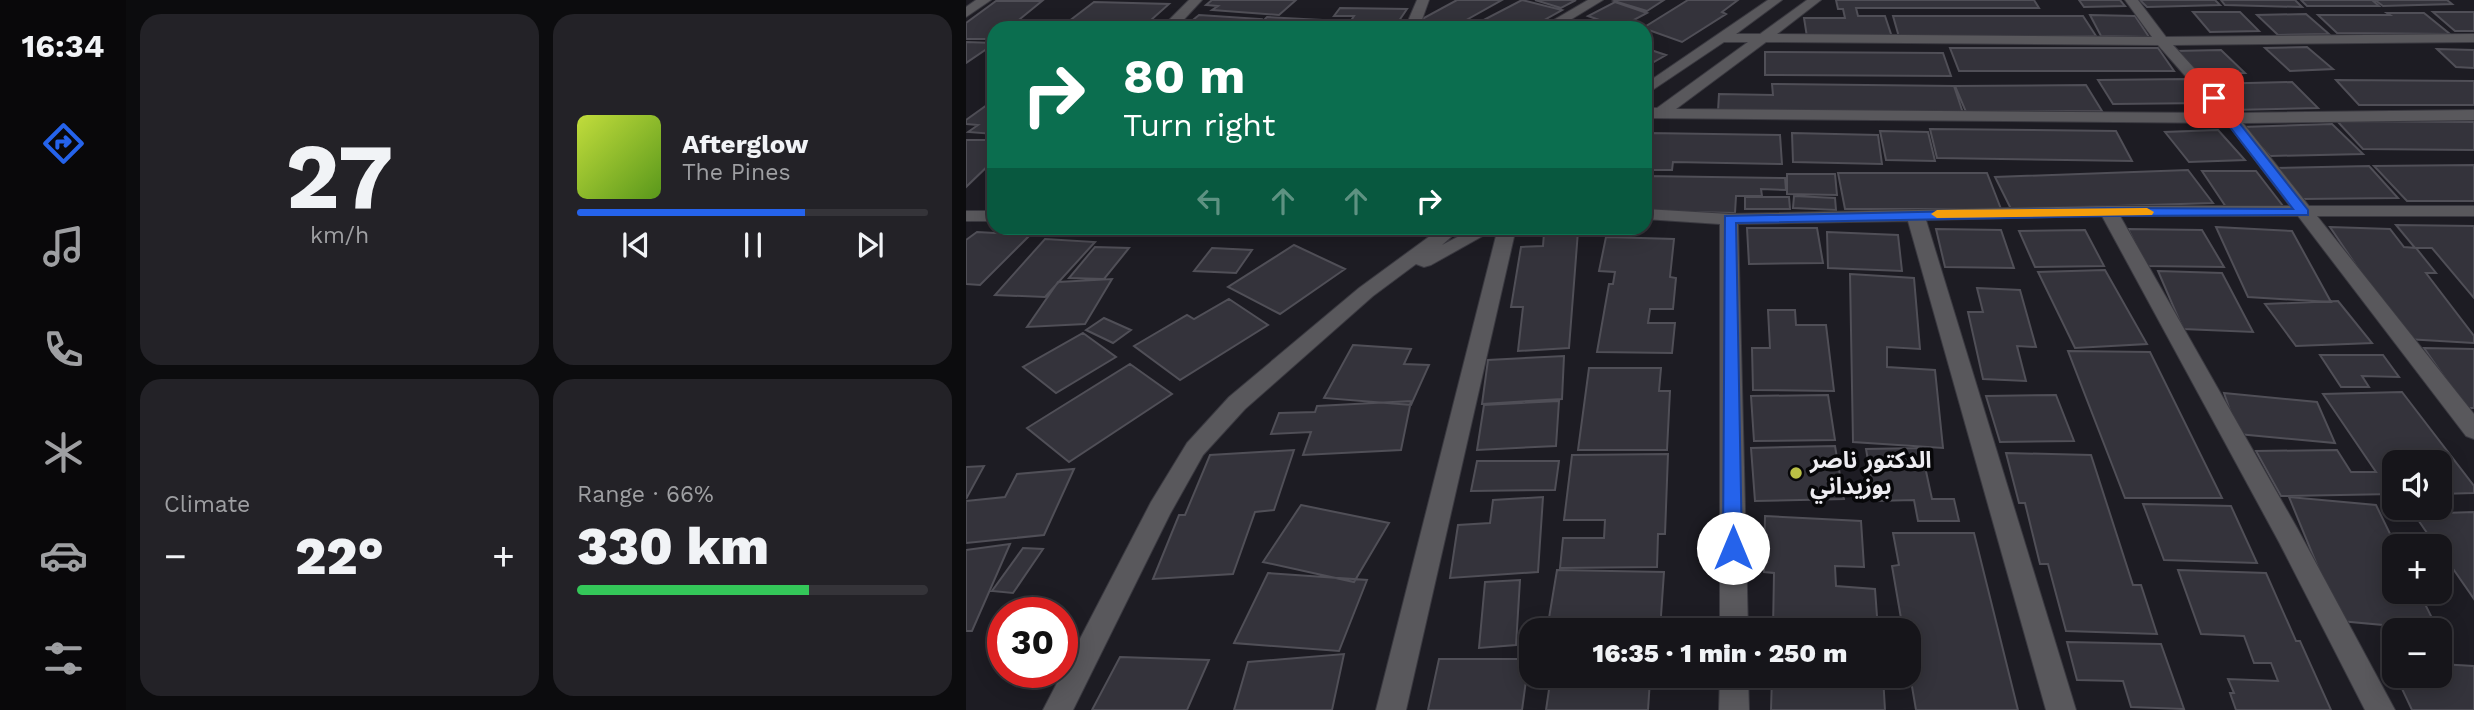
<!DOCTYPE html>
<html lang="en">
<head>
<meta charset="utf-8">
<style>
  :root { --surface:#16151a; --page:#232227; --text:#f1f3f6; --muted:#9e9fa2; --line:#353439; --accent:#2563eb }
  body { margin:0; font-family:"Work Sans","Noto Sans Arabic",sans-serif; background:var(--page); color:var(--text); height:100vh; display:flex; flex-direction:column; font-size:26px; white-space:nowrap }
  * { box-sizing:border-box; margin:0 }
  p { font-size:23px; color:var(--muted) }
  .icon { flex:none; width:38px; height:38px; fill:none; stroke:currentColor; stroke-width:2; stroke-linecap:round; stroke-linejoin:round }
  .map { position:relative; flex:1; overflow:hidden }
  .sheet { display:flex; flex-direction:column; gap:14px; padding:14px; background:#0c0c0e; width:840px }
  .sheet>* { flex:none }
  .hud { position:absolute; left:21px; top:21px; width:665px; height:214px; border-radius:21px; box-shadow:0 4px 18px #0003,0 0 0 2px var(--line); background:#0b6e4f; color:#fff; overflow:hidden }
  .buttons { position:absolute; left:1416px; top:450px; display:grid; gap:14px }
  .buttons a { display:grid; place-items:center; width:70px; height:70px; border-radius:14px; background:var(--surface); box-shadow:0 4px 18px #0003,0 0 0 2px var(--line); font-size:35px }
  .speed { position:absolute; left:21px; top:597px; display:flex; gap:14px; font-size:35px; font-weight:700; text-align:center }
  .speed>* { display:grid; place-content:center; width:91px; height:91px; border-radius:50%; background:var(--surface); box-shadow:0 4px 18px #0003,0 0 0 2px var(--line); line-height:1 }
  .speed .limit { border:10px solid #d22; background:#fff; color:#111 }
  .pin { position:absolute; display:grid; place-items:center; width:60px; height:60px; color:#fff; margin:-30px; border-radius:14px; box-shadow:0 4px 10px #0006 }
  .me { position:absolute; width:77px; margin:-38px; rotate:0deg; stroke-linejoin:round; filter:drop-shadow(0 0 5px #0008) }
  .turn { display:flex; align-items:center; gap:24px; height:147px; padding:0 21px; font-size:32px }
  .turn .icon { width:91px; height:91px; stroke-width:2.5 }
  .turn b { display:block; font-size:49px; line-height:60px }
  .lanes { display:flex; align-items:center; height:66px; padding:0 21px; background:#0003; justify-content:center; gap:35px; direction:ltr }
  .lanes .off { opacity:.35 }
  .big { font-size:52px; font-weight:800; line-height:1.1 }
  .sheet .tile { flex:1; display:flex; flex-direction:column; justify-content:center; gap:10px; min-width:0; padding:0 24px; border-radius:21px; background:var(--page) }
  .sheet .dial { align-items:center; gap:0 }
  .dial b { font-size:91px; line-height:1 }
  .song { display:flex; align-items:center; gap:21px }
  .cover { width:84px; height:84px; border-radius:10px; background:linear-gradient(135deg,hsl(70 70% 55%),hsl(90 70% 35%)) }
  .played { height:7px; border-radius:4px; background:linear-gradient(90deg,var(--accent) 65%,var(--line) 65%) }
  .keys { display:flex; justify-content:space-around; direction:ltr }
  .heat { display:flex; justify-content:space-between; align-items:center; font-size:38px; direction:ltr }
  .charge { height:10px; border-radius:5px; background:linear-gradient(90deg,#34c759 66%,var(--line) 0) }
  .sheet .tiles { flex:1; display:grid; gap:14px; grid-template-columns:repeat(2,1fr) }
  .trip { position:absolute; left:553px; top:618px; width:402px; height:70px; border-radius:21px; background:var(--surface); box-shadow:0 4px 18px #0003,0 0 0 2px var(--line); font-weight:800; line-height:70px; text-align:center }
  main { display:flex; flex:1; min-height:0 }
  .dock { display:flex; flex-direction:column; width:126px; justify-content:space-around; align-items:center; background:#09080a; color:var(--muted) }
  .dock .icon { width:49px; height:49px }
  .dock .on { color:var(--accent) }
  .dock b { font-size:32px; color:var(--text) }
  .map>svg:first-child { display:block }
  .building { fill:#34333b; stroke:#504f57; stroke-width:2 }
  .lines { fill:none; stroke-linecap:round; stroke-linejoin:round }
  .minor-casing { stroke:#3a3940; stroke-width:2 }
  .minor { fill:#59585c; fill-rule:evenodd }
  .route { fill:#2563eb; stroke:#184099; stroke-width:2 }
  .slow { fill:#f59e0b }
  .poi-dot { fill:#bac045; stroke:#070709; stroke-width:2.5 }
  .labels { text-anchor:middle; stroke-width:7; stroke-linejoin:round; paint-order:stroke }
  .poi-label { font-size:23px; font-weight:bold; fill:#edecf1; stroke:#070709; text-anchor:start }
</style>
</head>
<body>
<main>
<nav class="dock">
<b>16:34</b>
<svg class="icon on" aria-label="directions" viewBox="0 0 24 24"><path d="M12 3l9 9-9 9-9-9zM9 14v-3h6M13 9l2 2-2 2"/></svg>
<svg class="icon" aria-label="music" viewBox="0 0 24 24"><path d="M9 18V5l10-2v13"/><circle cx="6" cy="18" r="3"/><circle cx="16" cy="16" r="3"/></svg>
<svg class="icon" aria-label="phone" viewBox="0 0 24 24"><path d="M5 4h4l2 5-3 2q2 4 5 5l2-3 5 2v4C11 20 4 13 5 4z"/></svg>
<svg class="icon" aria-label="climate" viewBox="0 0 24 24"><path d="M12 3v18M4 7l16 10M4 17L20 7"/></svg>
<svg class="icon" aria-label="car" viewBox="0 0 24 24"><path d="M5 17H2v-5l4-1 3-4h7l3 4 3 1v5h-3M9 17h6M6 11h13"/><circle cx="7" cy="17" r="2"/><circle cx="17" cy="17" r="2"/></svg>
<svg class="icon" aria-label="filters" viewBox="0 0 24 24"><path d="M4 7h16M4 17h16"/><circle cx="9" cy="7" r="2"/><circle cx="15" cy="17" r="2"/></svg>
</nav>
<section class="sheet">
<div class="tiles">
<div class="tile dial"><b>27</b><p>km/h</p></div>
<div class="tile">
<div class="song"><i class="cover"></i><div><b>Afterglow</b><p>The Pines</p></div></div>
<div class="played"></div>
<div class="keys"><svg class="icon" aria-label="previous" viewBox="0 0 24 24"><path d="M18 5L8 12l10 7zM5 5v14"/></svg><svg class="icon" aria-label="pause" viewBox="0 0 24 24"><path d="M8 5v14M16 5v14"/></svg><svg class="icon" aria-label="next" viewBox="0 0 24 24"><path d="M6 5l10 7-10 7zM19 5v14"/></svg></div>
</div>
<div class="tile"><p>Climate</p>
<div class="heat"><a>−</a><b class="big">22°</b><a>+</a></div>
</div>
<div class="tile"><p>Range · 66%</p><b class="big">330 km</b><div class="charge"></div></div>
</div>
</section>
<div class="map">
<svg width="1508" height="710" viewBox="0 0 1508 710">
  <rect width="100%" height="100%" fill="#1d1c23"/>
  <!-- building -->
  <path class="building" d="M246 0H330L313 15 246 10 252 6 240 5Z
    M491 0H536L486 28 456 19Z
    M556 0 596 10 564 28H509L512 27 508 25Z
    M569 0H610L595 8Z
    M651 0H698L681 11 648 1Z
    M722 0H772L756 12 760 14 716 42 677 28Z
    M870 0H1068L1073 8H890L892 16H919L926 37H841L838 18H879L877 9H872Z
    M1113 0H1154L1159 6 1118 7Z
    M1174 0H1249L1254 5 1181 7Z
    M1255 0H1329L1336 7 1259 5Z
    M1335 0H1406L1413 6H1341Z
    M1409 0H1481L1486 4 1417 6Z
    M30 1H76L43 28H28V39H0V23Z
    M128 2 203 4 176 28H94Z
    M649 2 681 13 653 28 634 25 639 22 622 16Z
    M374 8 441 9 428 28H380L388 16H368Z
    M1227 12H1274L1293 31 1244 32Z
    M1467 12H1508V31H1489Z
    M1421 13H1458L1484 34 1371 33 1352 15H1424Z
    M1340 14 1363 34 1312 35 1291 15Z
    M233 15 295 19 286 28H217Z
    M1124 15 1169 16 1183 37 1135 36Z
    M927 16H1117L1130 36 933 37Z
    M301 17 374 21 368 28H290Z
    M0 42 28 43V44L0 63Z
    M1341 47 1367 69 1324 71 1299 48Z
    M679 48 700 55 679 67Z
    M984 48H1192L1208 71H993Z
    M1471 49 1508 50V68L1490 67Z
    M1255 50 1279 73 1231 74 1210 51Z
    M799 52 977 53 985 76 799 75Z
    M1222 79 1241 103 1147 104 1132 80Z
    M1370 80 1508 81V105H1393Z
    M1326 82 1352 108 1265 110 1243 84Z
    M806 84 988 86 997 113 752 111 753 94 807 95Z
    M1120 85 1136 111 1000 112 989 86Z
    M28 100V134L2 132 12 125 0 124V120Z
    M1371 121 1508 122V150L1397 149Z
    M1366 124 1397 154 1304 156 1277 127Z
    M964 129 1150 131 1166 161 971 158Z
    M1252 130 1279 160 1223 162 1199 132Z
    M914 131 962 132 969 161 920 160Z
    M682 133 814 135 816 164 707 162 706 170H679Z
    M826 133 912 135 916 164 827 162Z
    M0 140H28V160L0 187Z
    M1508 165V201H1441L1408 166Z
    M1403 166 1432 198 1334 199 1309 168Z
    M1222 170 1247 203 1045 209 1029 177Z
    M1236 171H1290L1317 206 1260 207Z
    M872 173H1021L1035 209H879Z
    M821 174H869L871 195 821 194Z
    M679 176 819 178 820 190 795 189 796 196H770L769 213 679 211Z
    M828 196 869 198 870 210 827 208Z
    M779 197H823L824 209H779Z
    M1430 225 1508 226V298L1466 248H1449Z
    M1250 227 1326 231 1365 302 1282 297Z
    M1364 227 1424 229 1438 247 1450 248 1470 273H1460L1508 336V343L1440 339Z
    M781 228H851L857 263 783 264Z
    M970 229 1035 230 1048 268 979 267Z
    M1162 229 1236 230 1258 267 1180 266Z
    M1119 230 1138 266 1069 267 1053 231Z
    M612 231 603 348 552 351 557 307H545L555 247 577 246 578 233Z
    M11 232 64 235 14 285 0 284V240Z
    M861 232 932 235 936 271 862 268Z
    M640 237 708 239 704 277 710 278 707 309H684L682 323H709L706 353 631 352 643 284H647L649 272 633 271Z
    M79 239 129 242 79 297 29 295Z
    M328 245 379 269 314 314 262 287Z
    M129 247 163 248 138 279 103 278Z
    M246 248 286 250 270 273 228 271Z
    M1139 270 1181 344 1109 348 1072 272Z
    M1192 271 1256 273 1287 332 1217 329Z
    M884 274 948 278 954 349 921 347V367L969 370 977 448 887 442Z
    M146 279 119 324 61 327 92 282Z
    M1011 288 1054 290 1070 347 1051 346 1060 381 1017 379 1002 312H1017Z
    M263 299 302 325 214 380 168 346 221 315 228 319Z
    M1372 301 1406 343 1330 346 1299 304Z
    M802 310H829L830 325H860L868 391 787 390 786 348H804Z
    M138 318 165 330 147 343 120 330Z
    M117 333 150 357 90 393 57 367Z
    M387 345 445 349 438 364 463 365 445 405 358 398Z
    M1458 348 1508 349V408H1500Z
    M1102 351 1184 352 1256 498H1159Z
    M1354 355H1417L1433 377 1396 376 1403 387H1375Z
    M598 356 596 399 516 404 522 360Z
    M164 364 206 394 103 462 61 428Z
    M623 368H695L693 391H704L701 450H612Z
    M1436 392 1508 486V493L1474 494V462H1428V494L1315 496 1290 451 1371 450 1385 472H1410L1357 394Z
    M1258 393 1351 402 1369 443 1272 434Z
    M862 395 869 440 788 441 785 396Z
    M1090 395 1108 441 1034 442 1020 396Z
    M445 401 435 450 337 455 345 432 305 434 313 413 349 412 351 406Z
    M593 401 590 446 511 450 518 405Z
    M869 446 878 499 789 501 785 448Z
    M955 448 966 499H988L993 521H952L948 500 909 501 900 449Z
    M328 450 308 510 289 512 267 574 187 579 213 515H219L244 455Z
    M1040 453 1125 455 1167 585H1175L1191 634 1100 631 1082 564H1074L1059 503H1053Z
    M702 454 699 534H692L691 567 594 568 597 538H638L639 520H598L606 455Z
    M511 461H593L589 490 505 491Z
    M18 466 0 499V467Z
    M108 469 78 535 0 543V501L39 497 51 474Z
    M577 497 572 572 484 578 492 525 524 523 527 500Z
    M1323 497 1410 505 1430 546H1428V592H1453L1472 630 1374 621Z
    M1177 504 1265 506 1291 563 1198 560Z
    M335 505 423 523 388 582 297 562Z
    M1508 512V599L1474 550V546H1470L1448 514Z
    M799 516 895 521 898 567 869 566 870 586 909 589 912 630H807L808 573 798 572Z
    M927 533H1008L1052 710H950L943 669V630H937L926 566 933 565Z
    M44 544 6 631H0V550Z
    M57 548 77 549 47 593 26 591Z
    M591 570 698 572 694 630H581Z
    M1212 570 1300 573 1330 641H1334L1365 710H1270L1264 693H1268L1262 679 1312 681 1305 663H1288L1278 636 1235 634Z
    M302 573 401 580 373 651 268 643Z
    M554 580 550 645 513 648 519 582Z
    M1101 642 1195 644 1218 709 1165 707 1157 681 1111 680Z
    M378 654 366 710H268L282 662Z
    M154 657 243 660 221 710H126Z
    M473 659H563L556 710H462Z
    M1474 664 1508 666V710H1446L1430 676H1474Z
    M585 676H650L649 680H684L682 710H580Z
    M806 676H917L919 710H805Z"/>
  <g class="lines">
    <!-- minor casing -->
    <g class="minor-casing">
      <path id="minor" d="M10 0H25L0 17V7Z
        M223 0H236L210 28H195Z
        M451 0H463L453 28H439Z
        M622 0H637L591 28H574Z
        M802 0H816L770 34H794L841 0H855L811 34 1186 37 1159 0H1172L1200 37 1508 34V42L1207 45 1269 113 1508 110V120L1277 123 1343 206H1508V216H1351L1508 414V439L1500 436 1332 216H1154L1331 528 1429 710H1399L1313 542 1136 216 960 220 1110 710H1080L942 221 772 224 782 630H754V224L679 219V209L763 214 1142 206H1324L1261 123 679 118V108H691L782 42H758L679 95V84ZM800 42 1192 45 1252 113 710 109Z
        M0 211H28V221H0Z
        M475 228H495L476 245 509 228H531L465 265 458 267 450 264 407 296 279 409 237 455 204 514 107 710H77L185 502 221 443 263 397 393 288Z
        M532 228H550L440 710H410Z
        M754 676H782L783 710H753Z"/>
    </g>
    <!-- minor -->
    <use href="#minor" class="minor"/>
  </g>
  <!-- route -->
  <path class="route" d="M1244 96H1252L1342 210V215L1142 216 770 223 776 548 773 553 767 556 760 553 757 548 759 216 1142 208 1327 209 1244 101Z"/>
  <!-- slow -->
  <path class="slow" d="M1181 208 1188 212 1186 215 971 218 965 214 971 210Z"/>
  <!-- markers -->
  <circle class="poi-dot" cx="830" cy="473" r="7"/>
  <g class="labels">
    <!-- poi labels -->
    <g class="poi-label">
      <text x="844" y="468">الدكتور ناصر<tspan x="844" dy="26">بوزيداني</tspan></text>
    </g>
  </g>
</svg>
<div class="buttons">
<a><svg class="icon" aria-label="sound" viewBox="0 0 24 24"><path d="M4 9h4l5-4v14l-5-4H4zM17 9q2 3 0 6"/></svg></a>
<a>+</a>
<a>−</a>
</div>
<div class="speed"><div class="limit">30</div></div>
<div class="pin" style="left:1248px;top:98px;background:#d93025"><svg class="icon" aria-label="arrive" viewBox="0 0 24 24"><path d="M6 21V4h12l-3 4 3 4H6"/></svg></div>
<svg class="me" style="left:767px;top:548px" viewBox="-20 -20 40 40"><circle r="19" fill="#fff"/><path d="M0-13L10 11 0 6-10 11z" fill="#2563eb"/></svg>
<div class="trip">16:35 · 1 min · 250 m</div>
<div class="hud">
<div class="turn"><svg class="icon" aria-label="right" viewBox="0 0 24 24"><path d="M7 20v-9h11M14 6l5 5-5 5"/></svg><div><b>80 m</b>Turn right</div></div>
<div class="lanes"><svg class="icon off" aria-label="left" viewBox="0 0 24 24"><path d="M17 20v-9H6M10 6l-5 5 5 5"/></svg><svg class="icon off" aria-label="ahead" viewBox="0 0 24 24"><path d="M12 20V5M6 11l6-6 6 6"/></svg><svg class="icon off" aria-label="ahead" viewBox="0 0 24 24"><path d="M12 20V5M6 11l6-6 6 6"/></svg><svg class="icon" aria-label="right" viewBox="0 0 24 24"><path d="M7 20v-9h11M14 6l5 5-5 5"/></svg></div>
</div>
</div>
</main>
</body>
</html>
